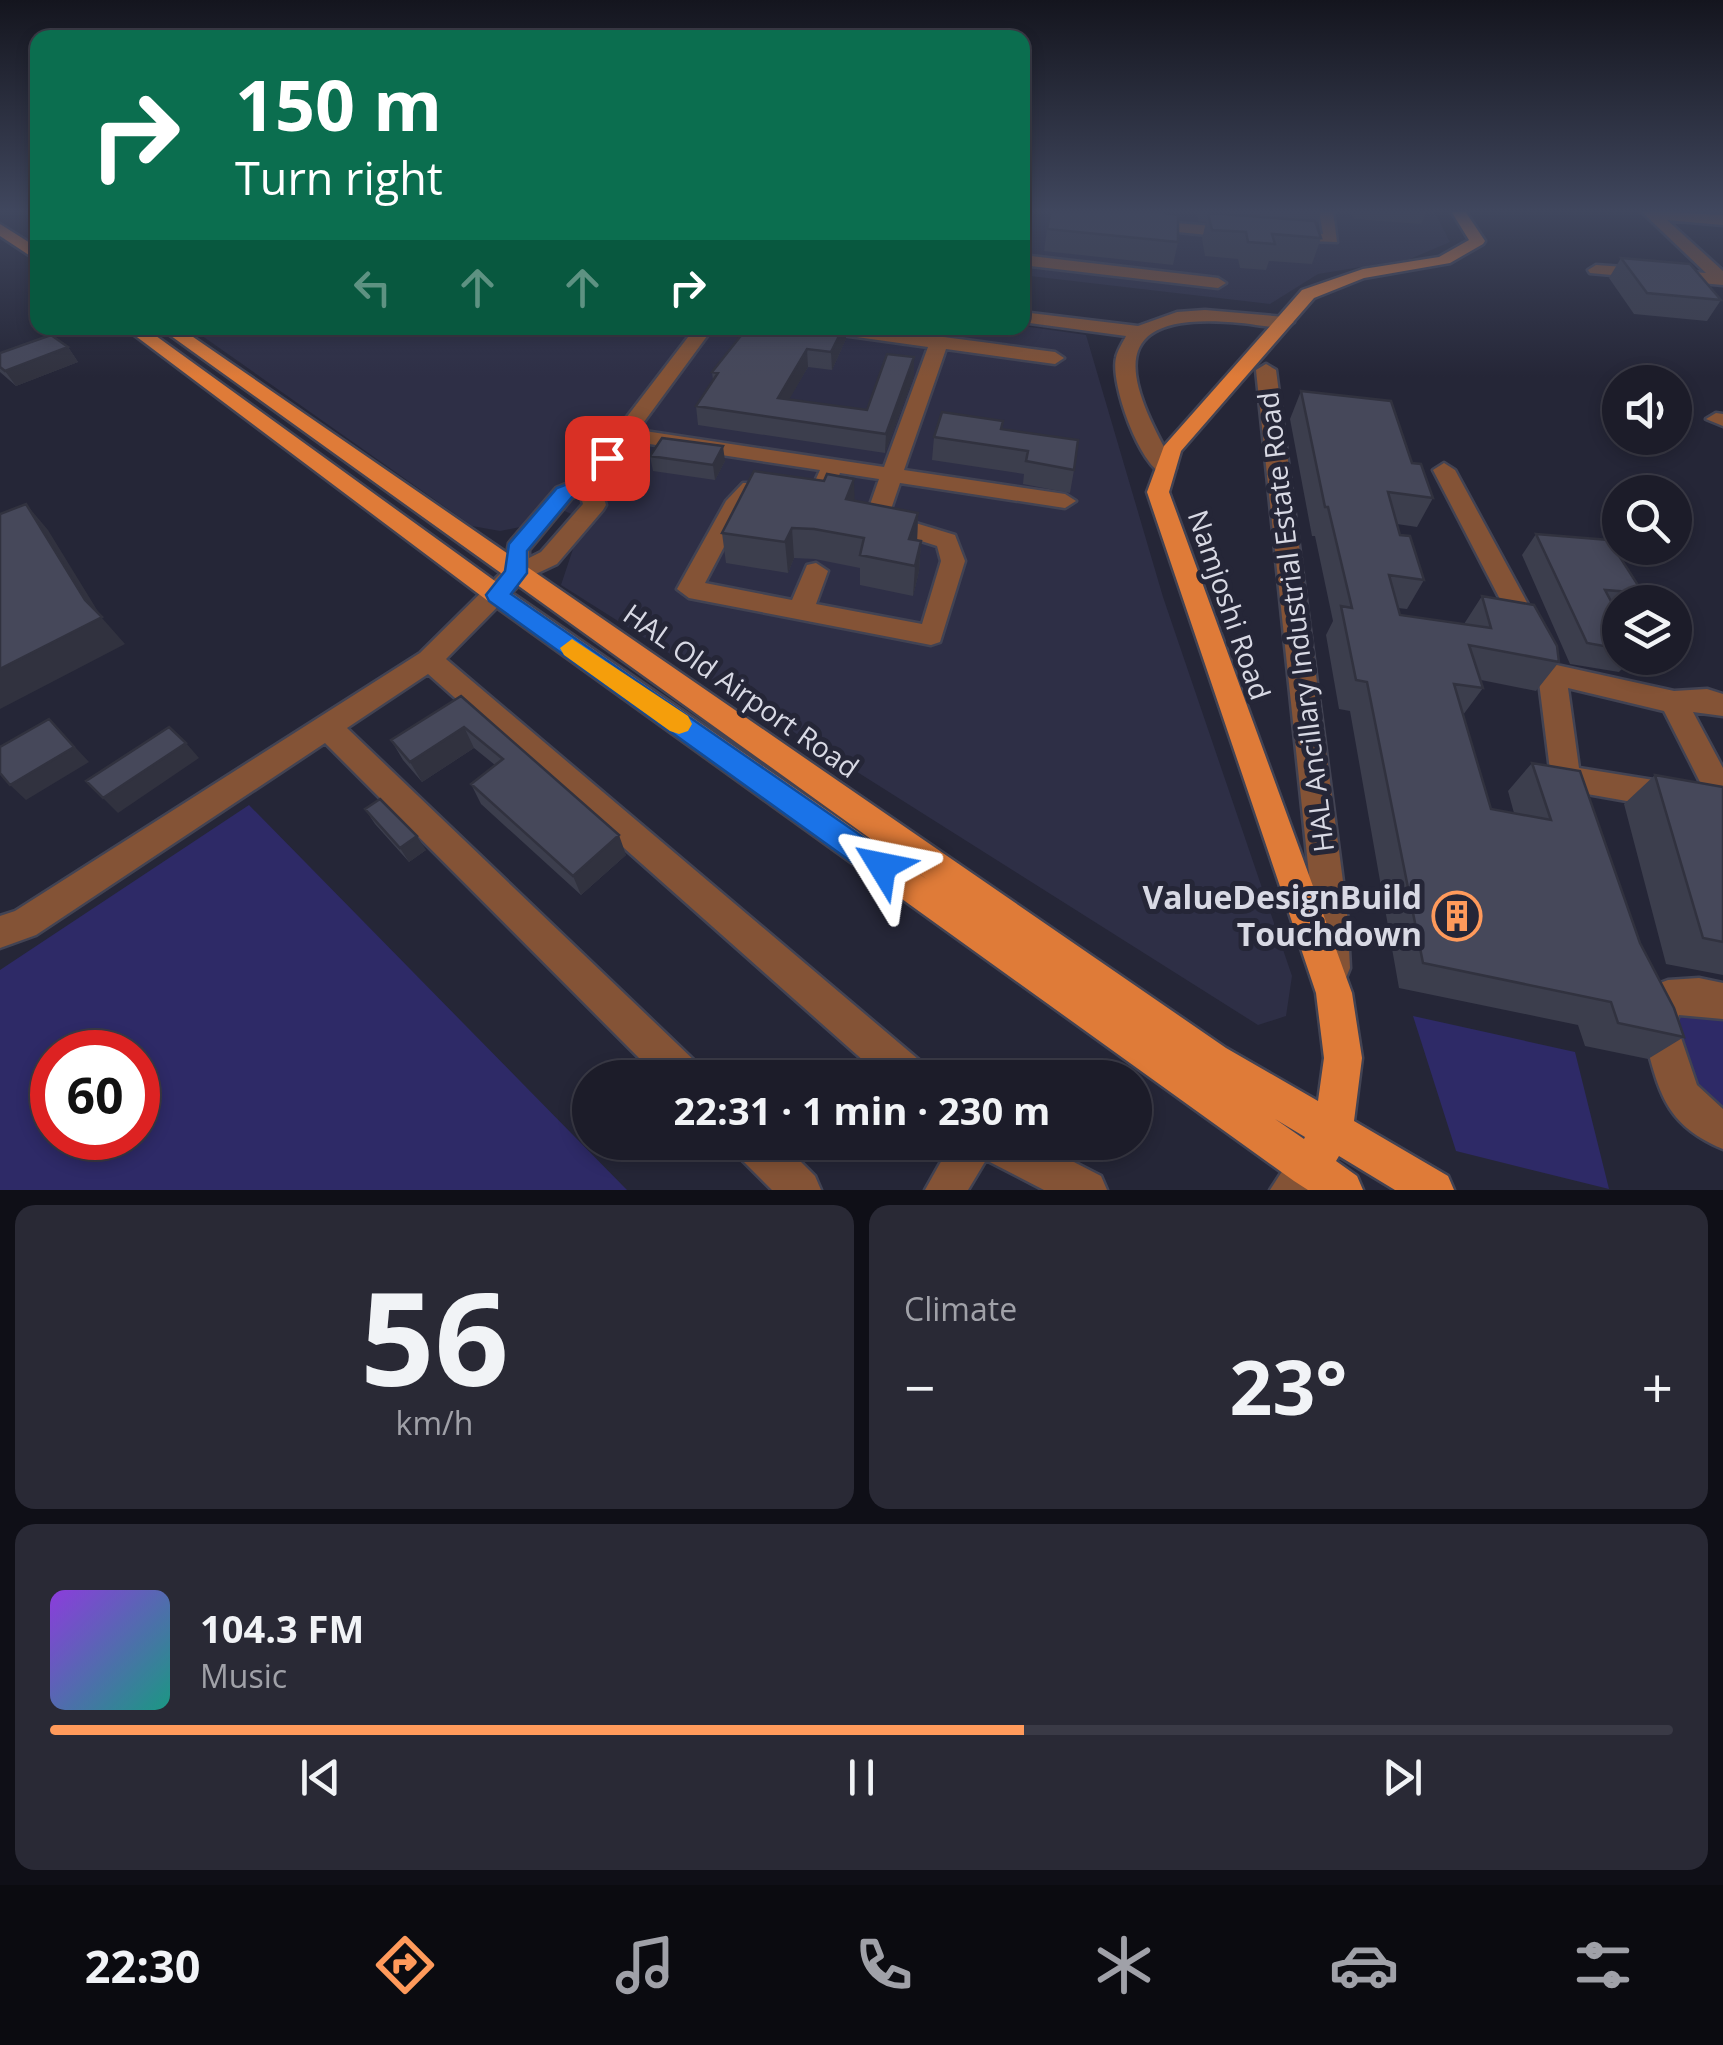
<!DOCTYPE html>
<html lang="en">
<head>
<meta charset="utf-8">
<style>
  :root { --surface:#1c1c29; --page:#292935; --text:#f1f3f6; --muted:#a0a1a8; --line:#3a3a46; --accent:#ff9a5b }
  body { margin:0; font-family:"Open Sans",sans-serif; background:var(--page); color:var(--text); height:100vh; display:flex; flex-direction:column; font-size:38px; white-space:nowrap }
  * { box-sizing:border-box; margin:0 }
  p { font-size:32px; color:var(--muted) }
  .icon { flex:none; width:55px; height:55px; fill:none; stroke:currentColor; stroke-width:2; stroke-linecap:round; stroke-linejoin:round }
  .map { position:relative; height:1190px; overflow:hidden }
  .sheet { display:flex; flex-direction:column; gap:15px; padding:15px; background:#0f0f17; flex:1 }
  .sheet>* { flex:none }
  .hud { position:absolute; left:30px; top:30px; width:1000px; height:305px; border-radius:20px; box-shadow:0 5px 15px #0003,0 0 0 2px var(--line); background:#0b6e4f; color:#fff; overflow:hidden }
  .tools { position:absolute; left:1602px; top:365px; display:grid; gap:20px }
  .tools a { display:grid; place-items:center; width:90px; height:90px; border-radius:50%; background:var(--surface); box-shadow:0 5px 15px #0003,0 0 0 2px var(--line); font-size:50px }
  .speed { position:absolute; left:30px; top:1030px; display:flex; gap:20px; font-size:50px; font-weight:700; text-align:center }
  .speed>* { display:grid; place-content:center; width:130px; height:130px; border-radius:50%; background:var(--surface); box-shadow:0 5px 15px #0003,0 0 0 2px var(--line); line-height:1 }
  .speed .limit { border:15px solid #d22; background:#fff; color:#111 }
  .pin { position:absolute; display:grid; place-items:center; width:85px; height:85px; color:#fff; margin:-42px; border-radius:20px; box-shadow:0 5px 15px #0006 }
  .me { position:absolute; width:110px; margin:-55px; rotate:305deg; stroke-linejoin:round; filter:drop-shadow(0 0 8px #0008) }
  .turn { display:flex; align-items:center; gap:35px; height:210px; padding:0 40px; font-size:45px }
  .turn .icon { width:130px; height:130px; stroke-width:2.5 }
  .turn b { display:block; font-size:70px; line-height:85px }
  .lanes { display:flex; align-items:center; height:95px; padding:0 40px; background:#0003; justify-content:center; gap:50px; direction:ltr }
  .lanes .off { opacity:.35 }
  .big { font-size:75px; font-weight:700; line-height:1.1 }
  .sheet .tile { flex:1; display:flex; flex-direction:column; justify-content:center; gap:15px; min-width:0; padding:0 35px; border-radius:20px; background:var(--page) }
  .sheet .dial { align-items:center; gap:0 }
  .dial b { font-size:130px; line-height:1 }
  .song { display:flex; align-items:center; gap:30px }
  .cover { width:120px; height:120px; border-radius:15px; background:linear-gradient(135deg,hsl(270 70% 55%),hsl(170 70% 35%)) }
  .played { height:10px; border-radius:5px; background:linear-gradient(90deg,var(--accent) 60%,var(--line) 60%) }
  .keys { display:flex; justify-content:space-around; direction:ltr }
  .heat { display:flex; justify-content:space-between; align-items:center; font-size:55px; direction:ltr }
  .sheet .tiles { flex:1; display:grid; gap:15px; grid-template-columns:1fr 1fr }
  .tile:last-child { grid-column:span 2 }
  .trip { position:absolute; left:572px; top:1060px; width:580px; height:100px; border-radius:50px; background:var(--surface); box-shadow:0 5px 15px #0003,0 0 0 2px var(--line); font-weight:700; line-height:100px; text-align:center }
  .tab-bar { display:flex; height:160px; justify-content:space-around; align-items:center; background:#0b0b10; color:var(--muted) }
  .tab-bar .icon { width:70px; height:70px }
  .tab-bar .selected { color:var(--accent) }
  .tab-bar b { font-size:45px; color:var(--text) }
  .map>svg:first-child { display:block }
  .built { fill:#2e2f46 }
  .green { fill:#2e2a67; fill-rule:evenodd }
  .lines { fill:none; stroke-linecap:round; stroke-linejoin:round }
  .minor-casing { stroke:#424353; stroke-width:5 }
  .major-casing { stroke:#424353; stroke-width:5 }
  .minor { fill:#845336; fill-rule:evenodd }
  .major { fill:#df7b38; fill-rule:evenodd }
  .wall { fill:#3c3e4d }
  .shaded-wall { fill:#31323f }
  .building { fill:#46485a; stroke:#31323f; stroke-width:2.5 }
  .route { fill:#1a73e8; stroke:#114b97; stroke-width:2.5 }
  .slow { fill:#f59e0b }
  .labels { text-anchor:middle; stroke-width:10; stroke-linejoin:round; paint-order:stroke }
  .street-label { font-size:28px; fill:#d8d9e4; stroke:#252637 }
  .near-poi-label { font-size:32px; font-weight:bold; fill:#d8d9e4; stroke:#252637; text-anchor:end }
</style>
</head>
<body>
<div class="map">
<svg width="1723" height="1190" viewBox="0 0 1723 1190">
  <rect width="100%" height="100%" fill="#252637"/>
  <!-- built -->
  <path class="built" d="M1023 211H1434L1450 242 1410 259 1318 274 1270 304 1030 276 1023 297Z
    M1023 326 1086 335 1163 597 1292 976 1286 1016 1258 1025 561 585 583 519 553 506 525 526 500 531 472 526 191 328Z"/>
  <!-- green -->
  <path class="green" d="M249 805 627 1190H0V970ZM52 1052H138V1138H52Z
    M1676 1005 1723 1008V1122L1678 1065Z
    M1413 1016 1575 1052 1609 1189 1456 1151Z"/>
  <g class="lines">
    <!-- minor casing -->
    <g class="minor-casing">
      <path id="minor" d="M1319 211H1333L1337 242 1283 240V234L1288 232 1323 234Z
        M1641 211 1723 215V225L1667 220 1723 271V285L1590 273 1588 270 1596 265 1706 273Z
        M1163 222 1238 228 1246 233 1238 238 1158 230 1155 227Z
        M1022 255 1218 278 1226 283 1218 288 1022 265Z
        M1205 310 1285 317 1294 322C1282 332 1257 324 1241 323 1102 309 1123 377 1176 468L1165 475C1140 468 1110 383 1116 358 1117 351 1123 342 1126 336L1022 322V312L1138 326 1177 312Z
        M695 328H713L638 430 884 467 928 347 828 333 819 328C898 328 977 342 1055 352L1064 358 1055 364 946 349 904 470 1065 494 1076 501 1065 508 900 483 889 515 955 535 965 561 940 642 931 645 689 598 677 589 726 501 743 483H768L779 490 768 497 756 496 746 505 705 583 792 600 807 565 816 563 828 571 816 604 922 624 941 561 937 546 868 524 865 519 879 479 840 473 828 499 808 502 797 495 800 490 812 488 820 470 630 441 599 483 606 505 603 510 557 564 525 579 446 659 925 1065 931 1078H883L428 674 347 728 699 1065 705 1078H659L325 743 36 935 0 948V916L15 911 420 653 504 570 509 543 556 488 580 478ZM580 494 583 504 541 552 529 558V550L572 498Z
        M1266 364 1276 370 1347 912 1350 968 1345 980 1333 985 1321 980 1316 968 1313 912 1256 370Z
        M1716 413 1723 414V426L1706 419Z
        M1444 463 1455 470 1542 630 1538 637H1520L1516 630 1433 470Z
        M1552 664 1674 691 1707 689 1723 694V716L1693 712 1723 768V818L1587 794 1583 804 1572 808 1561 804 1551 778 1538 674 1542 667ZM1568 688 1664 711 1703 788 1579 768Z
        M1699 978 1723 983V1019L1679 1015 1676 1023 1697 1085 1723 1109V1149C1658 1122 1659 1084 1640 1023L1655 985 1668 980Z
        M732 1142H781L815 1176 821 1190H772L738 1156Z
        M952 1142H1035L1101 1176 1107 1190H1044L986 1160 968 1190H925Z
        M1308 1147 1322 1153 1328 1167 1315 1190H1270L1294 1153Z"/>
    </g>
    <!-- major casing -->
    <g class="major-casing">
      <path id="major" d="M1451 211H1465L1485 241 1483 244 1450 263 1364 278 1314 298 1181 451 1169 492 1352 993 1362 1058 1354 1121 1448 1176 1454 1190H1395L1339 1156 1336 1161 1357 1176 1363 1190H1308L1294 1181 488 601 125 328H145L506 589 928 880 160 328H180L1226 1048 1318 1101 1324 1058 1316 993 1147 492 1164 446 1302 290 1363 269 1439 257 1469 240ZM1275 1119 1305 1137 1304 1139Z
        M0 224 38 248V261L0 236Z"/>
    </g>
    <!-- minor -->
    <use href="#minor" class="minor"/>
    <!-- major -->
    <use href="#major" class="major"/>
  </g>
  <!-- wall -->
  <path class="wall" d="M1197 211H1321L1316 225 1321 238 1312 264 1269 261 1266 270 1240 268 1238 259 1205 256 1202 239 1206 222 1198 221Z
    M1350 211H1427L1421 224 1354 219Z
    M1047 229 1178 242 1173 265 1044 251Z
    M1621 258 1721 300 1707 321 1634 314 1609 278Z
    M494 328H540L535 333Z
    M846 339 832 370 808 367 789 399 867 410 914 357V376L885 453 698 425 696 406 713 380 712 372Z
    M68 347 78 362 16 386 0 372V353Z
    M1301 391 1412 463 1433 498 1417 527 1397 524 1400 535 1424 580 1407 609 1398 608 1400 615 1464 624 1482 596 1559 662 1536 691 1481 680 1483 688 1463 715 1491 809 1514 813 1508 791 1532 763 1640 943 1684 1037 1648 1059 1585 1046 1578 1025 1399 988 1350 711 1339 709 1326 635 1333 621 1315 536H1312L1290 419Z
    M1003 421 1002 429 1074 470 1070 493 1023 484 1024 474 932 460 934 437Z
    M650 456 725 461 715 480 653 471Z
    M854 479V501L918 513 917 540 921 541 919 571 913 596 860 585V568L815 559 794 558 788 573 726 563 722 533 824 481Z
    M1536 534 1643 593 1635 602H1620V613H1617L1620 618V658H1632L1619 672 1570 664 1522 555Z
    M461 696 626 855 581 895 481 804 471 784 495 765 474 748 422 782 403 760 391 740Z
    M1655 775 1723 787V975L1666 964 1624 804Z
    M365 809 426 850 409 862 375 824Z"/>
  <!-- shaded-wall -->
  <path class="shaded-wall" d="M843 328H846V339L832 370 831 352Z
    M68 347 78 362 16 386 5 371Z
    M807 349 808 367 779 417 778 398Z
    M914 357V376L885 453 886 434Z
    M723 446 725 461 715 480 713 465Z
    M854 479 855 509 846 499Z
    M26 504 48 530 102 618 125 644 0 709V669L85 600Z
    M918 513 917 543 909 539Z
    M792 528 794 558 788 573 785 542Z
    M921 541 919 571 913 596 915 566Z
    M49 719 89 762 26 800 10 785Z
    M464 727 474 748 422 782 410 762Z
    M186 743 199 758 118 813 103 798Z
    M619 835 626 855 581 895 573 876Z
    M417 836 426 850 409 862 400 848Z"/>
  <!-- building -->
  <path class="building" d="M1051 211H1163L1166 213 1178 215V242L1047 229Z
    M1208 213 1315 221 1321 238 1272 234 1275 244 1248 242 1246 232 1212 230Z
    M1621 258 1690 264 1721 300 1647 293Z
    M747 328H843L831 352 807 349 778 398 867 410 887 354 914 357 886 434 696 406 718 373 712 372Z
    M51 335 68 347 5 371 0 367V353Z
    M1301 391 1391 401 1412 463 1421 464 1433 498 1388 492 1400 535 1410 536 1424 580 1389 575 1400 615 1491 628 1482 596 1534 605 1557 646 1559 662 1469 645 1483 688 1454 684 1491 809 1551 820 1532 763 1580 771 1640 943 1674 1008 1684 1037 1618 1023 1611 1002 1423 963 1367 682 1356 680 1341 606 1352 608 1328 507H1325Z
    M942 412 1003 421 1001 429 1078 440 1074 470 1026 461 1028 451 934 437Z
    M662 438 723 446 713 465 650 456Z
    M754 471 824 481 827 474 854 479 846 499 918 513 909 539 921 541 915 566 860 555 864 538 814 529 792 528 785 542 722 533Z
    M26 504 85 600 102 617 0 669V514Z
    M1536 534 1609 540 1643 593 1605 590 1620 618V649L1587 643Z
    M461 696 619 835 573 876 471 784 503 759 464 727 410 762 391 740Z
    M49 719 74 747 10 785 0 773V747Z
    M169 727 186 743 103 798 86 781Z
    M1655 775 1723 787V942L1703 938Z
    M380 799 417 836 400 848 365 809Z"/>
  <!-- sky -->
  <linearGradient id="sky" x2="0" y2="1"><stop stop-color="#14151e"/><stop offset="0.56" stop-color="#40475e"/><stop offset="1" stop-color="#40475e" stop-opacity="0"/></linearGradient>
  <rect width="1723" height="377" fill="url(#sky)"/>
  <!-- route -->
  <path class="route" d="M607 453 616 458 595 487 572 497 527 551V573L511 594 892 857 896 866 892 876 882 880 871 876 489 601 486 595 505 571 509 544 557 488 581 479 600 454Z"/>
  <!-- slow -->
  <path class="slow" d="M572 639 688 716 692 724 688 731 679 734 670 731 564 655 560 648Z"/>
  <!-- icons -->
  <defs>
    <g id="building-ring" transform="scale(2.5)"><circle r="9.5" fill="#252637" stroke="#ff9a5b" stroke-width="1.5"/><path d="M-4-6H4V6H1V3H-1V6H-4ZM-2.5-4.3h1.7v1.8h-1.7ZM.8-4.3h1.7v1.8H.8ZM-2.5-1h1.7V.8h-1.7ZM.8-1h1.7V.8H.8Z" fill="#ff9a5b"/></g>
  </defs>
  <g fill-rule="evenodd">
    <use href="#building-ring" x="1457" y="916"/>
  </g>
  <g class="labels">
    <!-- street labels -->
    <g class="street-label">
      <text transform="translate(1229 605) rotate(71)" y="10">Namjoshi Road</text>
      <text transform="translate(1296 622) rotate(-97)" y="10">HAL Ancillary Industrial Estate Road</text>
      <text transform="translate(741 691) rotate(35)" y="10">HAL Old Airport Road</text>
    </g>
    <!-- near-poi labels -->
    <g class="near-poi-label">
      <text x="1422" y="909">ValueDesignBuild<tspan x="1422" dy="37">Touchdown</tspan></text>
    </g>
  </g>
</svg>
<div class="tools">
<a><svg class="icon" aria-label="sound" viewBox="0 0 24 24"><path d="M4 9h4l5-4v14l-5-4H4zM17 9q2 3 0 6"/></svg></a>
<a><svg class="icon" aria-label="search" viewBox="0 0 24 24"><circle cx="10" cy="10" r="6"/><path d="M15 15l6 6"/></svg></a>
<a><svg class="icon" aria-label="layers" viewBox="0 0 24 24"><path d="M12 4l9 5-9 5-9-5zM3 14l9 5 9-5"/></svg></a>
</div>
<div class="speed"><div class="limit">60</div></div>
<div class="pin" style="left:607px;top:458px;background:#d93025"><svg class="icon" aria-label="arrive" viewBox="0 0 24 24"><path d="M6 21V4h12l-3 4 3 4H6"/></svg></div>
<svg class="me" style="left:882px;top:866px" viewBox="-20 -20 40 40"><path d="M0-17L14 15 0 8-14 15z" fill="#1a73e8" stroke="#fff" stroke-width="4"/></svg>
<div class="trip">22:31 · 1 min · 230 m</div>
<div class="hud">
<div class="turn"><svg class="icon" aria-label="right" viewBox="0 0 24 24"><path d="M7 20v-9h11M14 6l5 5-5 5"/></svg><div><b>150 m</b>Turn right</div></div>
<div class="lanes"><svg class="icon off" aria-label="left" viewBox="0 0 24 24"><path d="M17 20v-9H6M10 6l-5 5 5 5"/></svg><svg class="icon off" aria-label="ahead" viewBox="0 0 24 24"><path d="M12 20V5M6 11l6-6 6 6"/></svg><svg class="icon off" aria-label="ahead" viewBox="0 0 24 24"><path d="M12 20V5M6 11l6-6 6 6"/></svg><svg class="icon" aria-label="right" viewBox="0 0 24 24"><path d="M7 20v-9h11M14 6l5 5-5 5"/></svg></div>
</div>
</div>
<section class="sheet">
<div class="tiles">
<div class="tile dial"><b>56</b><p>km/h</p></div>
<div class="tile"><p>Climate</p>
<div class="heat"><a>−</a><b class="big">23°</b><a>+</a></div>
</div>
<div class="tile">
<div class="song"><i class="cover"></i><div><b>104.3 FM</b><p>Music</p></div></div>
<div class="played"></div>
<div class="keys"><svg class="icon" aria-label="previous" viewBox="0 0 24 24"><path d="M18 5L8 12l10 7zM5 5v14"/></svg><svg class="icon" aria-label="pause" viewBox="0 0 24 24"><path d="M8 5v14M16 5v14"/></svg><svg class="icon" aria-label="next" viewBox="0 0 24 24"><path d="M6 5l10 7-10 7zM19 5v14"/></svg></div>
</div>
</div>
</section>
<nav class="tab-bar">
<b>22:30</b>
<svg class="icon selected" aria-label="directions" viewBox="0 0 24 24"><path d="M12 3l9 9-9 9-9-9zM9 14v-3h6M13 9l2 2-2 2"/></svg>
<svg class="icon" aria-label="music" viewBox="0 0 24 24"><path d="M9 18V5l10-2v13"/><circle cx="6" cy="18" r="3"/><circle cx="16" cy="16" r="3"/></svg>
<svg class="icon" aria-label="phone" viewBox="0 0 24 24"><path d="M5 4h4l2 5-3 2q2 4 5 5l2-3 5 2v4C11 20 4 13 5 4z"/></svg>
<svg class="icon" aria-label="climate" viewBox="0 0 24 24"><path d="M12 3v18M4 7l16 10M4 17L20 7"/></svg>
<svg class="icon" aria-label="car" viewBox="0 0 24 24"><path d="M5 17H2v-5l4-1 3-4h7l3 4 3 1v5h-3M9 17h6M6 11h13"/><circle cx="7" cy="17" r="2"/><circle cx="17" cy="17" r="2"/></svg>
<svg class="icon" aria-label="filters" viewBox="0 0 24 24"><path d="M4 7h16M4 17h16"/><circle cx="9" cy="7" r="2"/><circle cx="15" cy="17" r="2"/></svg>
</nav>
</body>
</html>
